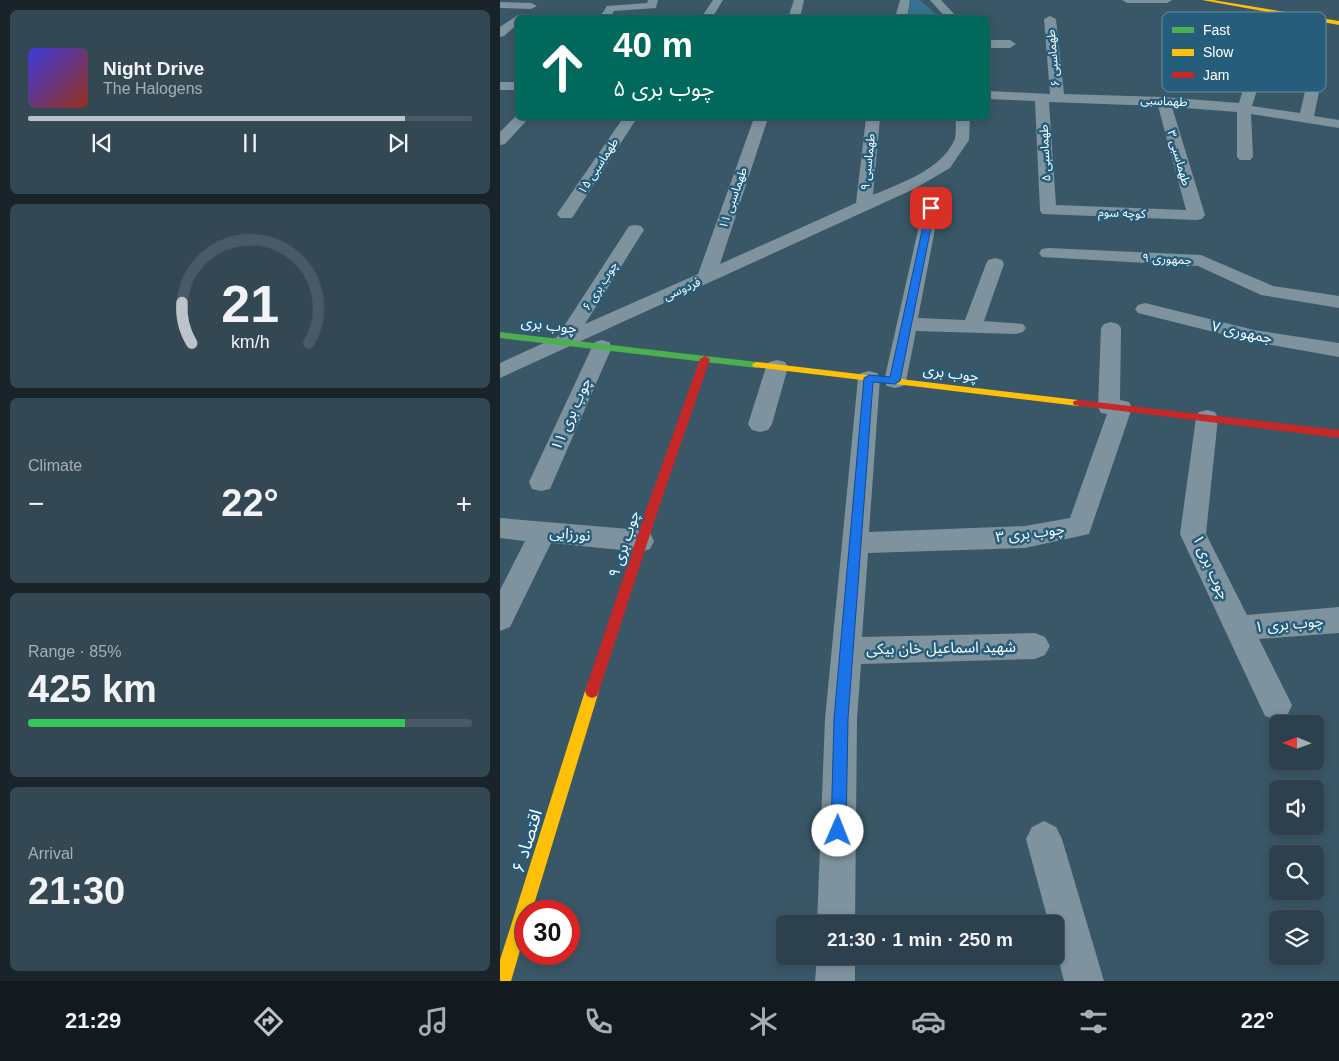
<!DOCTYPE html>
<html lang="en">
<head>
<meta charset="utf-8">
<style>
  :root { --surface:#2c414d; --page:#344854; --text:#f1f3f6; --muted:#a6afb6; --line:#485a65; --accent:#bac4ca }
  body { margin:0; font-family:Arial,"Noto Sans Arabic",sans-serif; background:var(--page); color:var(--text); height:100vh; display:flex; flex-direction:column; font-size:19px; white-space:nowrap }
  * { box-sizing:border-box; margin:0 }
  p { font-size:16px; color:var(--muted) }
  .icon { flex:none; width:28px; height:28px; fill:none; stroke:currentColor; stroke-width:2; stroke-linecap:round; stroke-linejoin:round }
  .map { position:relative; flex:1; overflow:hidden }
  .side { display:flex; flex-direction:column; gap:10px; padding:10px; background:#18242a; width:500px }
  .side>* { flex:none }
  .banner { position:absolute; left:15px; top:15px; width:475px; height:105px; border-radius:8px; box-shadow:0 2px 8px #0003,0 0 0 1px var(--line); background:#00695c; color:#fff; overflow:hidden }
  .needle { width:32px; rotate:271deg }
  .buttons { position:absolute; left:769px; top:715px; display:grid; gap:10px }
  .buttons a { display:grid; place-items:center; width:55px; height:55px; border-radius:8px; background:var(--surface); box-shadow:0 2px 8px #0003,0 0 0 1px var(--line); font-size:25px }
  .speed { position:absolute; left:15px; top:900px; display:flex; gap:10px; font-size:25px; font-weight:700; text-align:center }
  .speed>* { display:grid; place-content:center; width:65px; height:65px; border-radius:50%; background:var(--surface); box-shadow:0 2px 8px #0003,0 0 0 1px var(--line); line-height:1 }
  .speed .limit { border:8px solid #d22; background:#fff; color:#111 }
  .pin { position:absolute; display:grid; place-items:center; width:42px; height:42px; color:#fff; margin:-21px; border-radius:10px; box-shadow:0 2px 8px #0006 }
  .me { position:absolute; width:55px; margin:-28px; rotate:1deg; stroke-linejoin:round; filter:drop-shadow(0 0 4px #0008) }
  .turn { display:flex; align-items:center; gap:18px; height:105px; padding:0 15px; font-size:22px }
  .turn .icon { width:65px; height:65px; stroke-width:2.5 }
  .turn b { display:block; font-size:35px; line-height:42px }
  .big { font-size:38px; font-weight:600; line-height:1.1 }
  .side .widget { flex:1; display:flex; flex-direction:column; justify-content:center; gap:8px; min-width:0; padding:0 18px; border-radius:8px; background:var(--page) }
  .side .dial { align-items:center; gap:0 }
  .dial svg { height:130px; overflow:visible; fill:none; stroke:var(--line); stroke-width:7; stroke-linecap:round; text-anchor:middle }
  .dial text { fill:var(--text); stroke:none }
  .song { display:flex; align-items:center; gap:15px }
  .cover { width:60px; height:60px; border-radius:8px; background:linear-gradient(135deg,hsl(240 70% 55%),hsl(10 70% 35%)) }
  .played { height:5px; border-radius:2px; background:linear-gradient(90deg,var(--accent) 85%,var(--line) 85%) }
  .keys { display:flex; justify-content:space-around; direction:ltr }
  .heat { display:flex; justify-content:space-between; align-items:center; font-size:28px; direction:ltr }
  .charge { height:8px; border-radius:4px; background:linear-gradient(90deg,#34c759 85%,var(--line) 0) }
  .trip { position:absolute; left:276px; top:915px; width:288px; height:50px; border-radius:8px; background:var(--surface); box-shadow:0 2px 8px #0003,0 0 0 1px var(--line); font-weight:600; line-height:50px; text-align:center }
  .menu { display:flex; height:80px; justify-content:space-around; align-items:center; background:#121a1f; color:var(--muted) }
  .menu .icon { width:35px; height:35px }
  .menu .on { color:var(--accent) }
  .menu b { font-size:22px; color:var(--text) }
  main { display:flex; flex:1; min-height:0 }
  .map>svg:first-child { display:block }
  .green { fill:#377391 }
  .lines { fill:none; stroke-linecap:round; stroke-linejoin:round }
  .street { fill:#7e939e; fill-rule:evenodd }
  .fast { fill:#4caf50; fill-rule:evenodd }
  .slow { fill:#ffc107; fill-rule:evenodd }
  .jam { fill:#c62828; fill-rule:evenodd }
  .route { fill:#1a73e8; stroke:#114b97 }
  .labels { text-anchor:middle; stroke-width:5; stroke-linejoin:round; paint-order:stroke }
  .far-street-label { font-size:12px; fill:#fff; stroke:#265d7b }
  .street-label { font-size:15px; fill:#fff; stroke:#265d7b }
  .near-street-label { font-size:18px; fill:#fff; stroke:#265d7b }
  .key { fill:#265d7b; stroke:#678ea3; stroke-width:1 }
  .key-label { font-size:14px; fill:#fff }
</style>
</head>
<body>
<main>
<section class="side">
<div class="widget">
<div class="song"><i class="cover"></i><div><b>Night Drive</b><p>The Halogens</p></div></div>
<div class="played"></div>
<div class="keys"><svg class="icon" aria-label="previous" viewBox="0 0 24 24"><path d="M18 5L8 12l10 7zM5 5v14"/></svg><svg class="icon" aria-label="pause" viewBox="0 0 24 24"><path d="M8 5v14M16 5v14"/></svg><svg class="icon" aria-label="next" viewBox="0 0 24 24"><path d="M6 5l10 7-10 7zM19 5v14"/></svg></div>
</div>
<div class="widget dial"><svg viewBox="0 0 100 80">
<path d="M14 69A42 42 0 1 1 86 69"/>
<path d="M14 69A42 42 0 0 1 8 44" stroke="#bac4ca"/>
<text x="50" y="56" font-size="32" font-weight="700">21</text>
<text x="50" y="72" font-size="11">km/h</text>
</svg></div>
<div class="widget"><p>Climate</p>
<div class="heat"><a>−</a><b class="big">22°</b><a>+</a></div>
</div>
<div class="widget"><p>Range · 85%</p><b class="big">425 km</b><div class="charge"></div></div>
<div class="widget"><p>Arrival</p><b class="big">21:30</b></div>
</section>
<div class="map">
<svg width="839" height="981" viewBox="0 0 839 981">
  <rect width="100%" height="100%" fill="#3a5767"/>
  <!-- green -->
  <path class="green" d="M411 0H420L439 17 407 18Z"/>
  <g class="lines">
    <!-- street -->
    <path class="street" d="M148 0H158L156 8 114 11 110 18H99L107 6 147 3Z
      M213 0H223L212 18H201Z
      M294 0H304L300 18H288Z
      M400 0H410L407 18H395Z
      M430 0H441L458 18H446Z
      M622 0H672L667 3H627Z
      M0 2 31 3 37 6 31 9 0 8Z
      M18 15 23 18H18V24L4 36 0 37V27Z
      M550 16 556 19 564 94 663 97 739 103 746 80 753 76 760 80 752 106 800 113 806 87 813 83 820 87 814 116 839 120V128L751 114 753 157 750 160H740L737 157V112L672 107 705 215 702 219 696 220 542 214 540 210 535 101 488 99V91L550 94 544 19ZM549 102 658 106 686 210 556 205Z
      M488 40H510L516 44 510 48H488Z
      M0 82H18V90H0Z
      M17 115 18 118H29L5 144 0 145V132Z
      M123 118H137L72 218H60L57 214Z
      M254 118H268L220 264 356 203 366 118H380L373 195C401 183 440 170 454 141 457 135 455 124 456 118H470L469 140 450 168 414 189 0 378V363L57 337 129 226 135 225 141 226 144 230 85 324 198 274Z
      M431 203 437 204 439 208 418 318 465 320 486 264 488 260 495 258 502 260 504 264 484 321 523 324 526 328 523 332 516 334 416 331 406 381 403 386 395 388 387 386 384 381 423 208 425 204Z
      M548 248 701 255 773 286 839 296V308L761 295 698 266 542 257 539 253 542 249Z
      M645 303 754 330 839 343V357L754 342 638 313 635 309 638 305Z
      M611 322 618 324 621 328 620 400 629 402 632 408 589 534 525 548 368 553 362 637 535 633 545 637 550 646 545 655 535 659 361 664 357 719 355 924H317L325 719 358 378 361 373 369 371 377 373 380 378 369 532 525 526 570 518 607 414 601 413 598 407 601 328 604 324Z
      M102 340 109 342 112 347 53 482 50 489 41 491 32 489 29 482 92 347 95 342Z
      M277 360 285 362 288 367 272 424 268 430 260 432 252 430 248 424 266 367 269 362Z
      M707 410 715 412 718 418 706 534 747 615 839 607V633L759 639 792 705 787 716 776 720 765 716 680 534 696 418 699 412Z
      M0 518 141 530 150 533 154 541 150 549 141 552 51 543 10 627 0 631V590L25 541 0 538Z
      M544 821 556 827 562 839 604 981H564L555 946V924H549L526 839 532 827Z
      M317 956H355V981H315Z"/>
    <!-- fast -->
    <path class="fast" d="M0 332 257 362 262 365 257 368 0 338Z"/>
    <!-- slow -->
    <path class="slow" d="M702 0H713L839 21V25Z
      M257 362 578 400 583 403 578 406 254 367 252 365 254 363Z
      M92 684 97 686 99 691 32 911H26V930L11 981H0V960L85 691 87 686Z"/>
    <!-- jam -->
    <path class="jam" d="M205 356 210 359 157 513 99 691 97 696 92 698 87 696 85 691 145 513 200 359Z
      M578 400 839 430V438L574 405 573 403 574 401Z"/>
  </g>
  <!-- route -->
  <path class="route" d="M431 206 435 208 400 381 395 384 373 382 348 719 346 831 344 836 338 839 333 836 331 831 334 719 364 378 369 375 390 377 427 208Z"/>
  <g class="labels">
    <!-- far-street labels -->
    <g class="far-street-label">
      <text transform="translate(553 58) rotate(-95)" y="4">۶ طهماسبی</text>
      <text transform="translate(664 101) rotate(3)" y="4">طهماسبی</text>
      <text transform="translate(545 153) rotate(-93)" y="4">۵ طهماسبی</text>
      <text transform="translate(679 158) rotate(74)" y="4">۳ طهماسبی</text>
      <text transform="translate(368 162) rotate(-84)" y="4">۹ طهماسبی</text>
      <text transform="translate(98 166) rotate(-57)" y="4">۱۵ طهماسبی</text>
      <text transform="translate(233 198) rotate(-71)" y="4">۱۱ طهماسبی</text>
      <text transform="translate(622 213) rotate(2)" y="4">کوچه سوم</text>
      <text transform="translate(667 259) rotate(3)" y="4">۹ جمهوری</text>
      <text transform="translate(100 286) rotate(-58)" y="4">۶ چوب بری</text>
      <text transform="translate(182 289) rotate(-24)" y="4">فردوسی</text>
    </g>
    <!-- street labels -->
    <g class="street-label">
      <text transform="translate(49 325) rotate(7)" y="5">چوب بری</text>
      <text transform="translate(742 332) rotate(12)" y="5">۷ جمهوری</text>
      <text transform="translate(451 373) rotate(7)" y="5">چوب بری</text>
      <text transform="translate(71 414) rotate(-66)" y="5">۱۱ چوب بری</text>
      <text transform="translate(530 533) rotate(-7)" y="5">۳ چوب بری</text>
      <text transform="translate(70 534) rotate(5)" y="5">نورزایی</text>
      <text transform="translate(124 544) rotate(-72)" y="5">۹ چوب بری</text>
      <text transform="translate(711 567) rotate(66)" y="5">۱ چوب بری</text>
      <text transform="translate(789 624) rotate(-5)" y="5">چوب بری ۱</text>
      <text transform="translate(441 648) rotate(-1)" y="5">شهید اسماعیل خان بیکی</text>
    </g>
    <!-- near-street labels -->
    <g class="near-street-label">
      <text transform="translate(27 841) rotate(-73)" y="6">۶ اقتصاد</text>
    </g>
  </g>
  <!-- legend -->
  <rect x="662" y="12" width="164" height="80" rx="8" class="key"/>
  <rect x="672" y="27" width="22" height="6" fill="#4caf50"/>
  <rect x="672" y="49" width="22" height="7" fill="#ffc107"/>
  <rect x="672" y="72" width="22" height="6" fill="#c62828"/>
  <g class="key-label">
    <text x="703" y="35">Fast</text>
    <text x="703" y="57">Slow</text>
    <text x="703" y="80">Jam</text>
  </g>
</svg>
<div class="buttons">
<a><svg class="needle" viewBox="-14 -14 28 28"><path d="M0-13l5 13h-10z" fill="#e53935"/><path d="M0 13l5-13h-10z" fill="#a6afb6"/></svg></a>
<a><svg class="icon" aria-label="sound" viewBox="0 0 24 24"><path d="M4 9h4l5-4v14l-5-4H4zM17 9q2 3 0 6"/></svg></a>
<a><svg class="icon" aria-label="search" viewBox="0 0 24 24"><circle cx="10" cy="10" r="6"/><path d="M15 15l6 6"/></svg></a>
<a><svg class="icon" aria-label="layers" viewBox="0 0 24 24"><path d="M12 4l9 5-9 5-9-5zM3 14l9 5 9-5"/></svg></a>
</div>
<div class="speed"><div class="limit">30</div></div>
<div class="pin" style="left:431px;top:208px;background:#d93025"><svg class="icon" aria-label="arrive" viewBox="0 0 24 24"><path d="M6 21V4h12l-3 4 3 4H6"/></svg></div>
<svg class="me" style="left:338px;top:831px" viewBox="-20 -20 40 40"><circle r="19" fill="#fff"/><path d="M0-13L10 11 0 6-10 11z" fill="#1a73e8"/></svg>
<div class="trip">21:30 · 1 min · 250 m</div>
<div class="banner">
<div class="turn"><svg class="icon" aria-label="ahead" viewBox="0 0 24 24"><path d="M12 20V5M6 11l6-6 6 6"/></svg><div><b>40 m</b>۵ چوب بری</div></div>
</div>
</div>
</main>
<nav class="menu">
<b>21:29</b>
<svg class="icon on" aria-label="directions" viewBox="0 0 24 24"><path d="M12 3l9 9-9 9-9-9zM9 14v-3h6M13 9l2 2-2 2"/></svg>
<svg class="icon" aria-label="music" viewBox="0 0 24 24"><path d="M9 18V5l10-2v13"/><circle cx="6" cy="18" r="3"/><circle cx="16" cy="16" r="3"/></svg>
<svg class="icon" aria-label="phone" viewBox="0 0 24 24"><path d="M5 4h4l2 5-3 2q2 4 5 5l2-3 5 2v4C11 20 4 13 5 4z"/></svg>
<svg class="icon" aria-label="climate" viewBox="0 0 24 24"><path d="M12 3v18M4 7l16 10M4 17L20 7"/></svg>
<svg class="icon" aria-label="car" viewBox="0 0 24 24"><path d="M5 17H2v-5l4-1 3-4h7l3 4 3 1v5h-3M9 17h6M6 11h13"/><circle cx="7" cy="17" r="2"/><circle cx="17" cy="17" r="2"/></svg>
<svg class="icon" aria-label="filters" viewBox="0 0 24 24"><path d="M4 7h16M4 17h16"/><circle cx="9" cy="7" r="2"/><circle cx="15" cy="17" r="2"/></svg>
<b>22°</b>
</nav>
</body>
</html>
